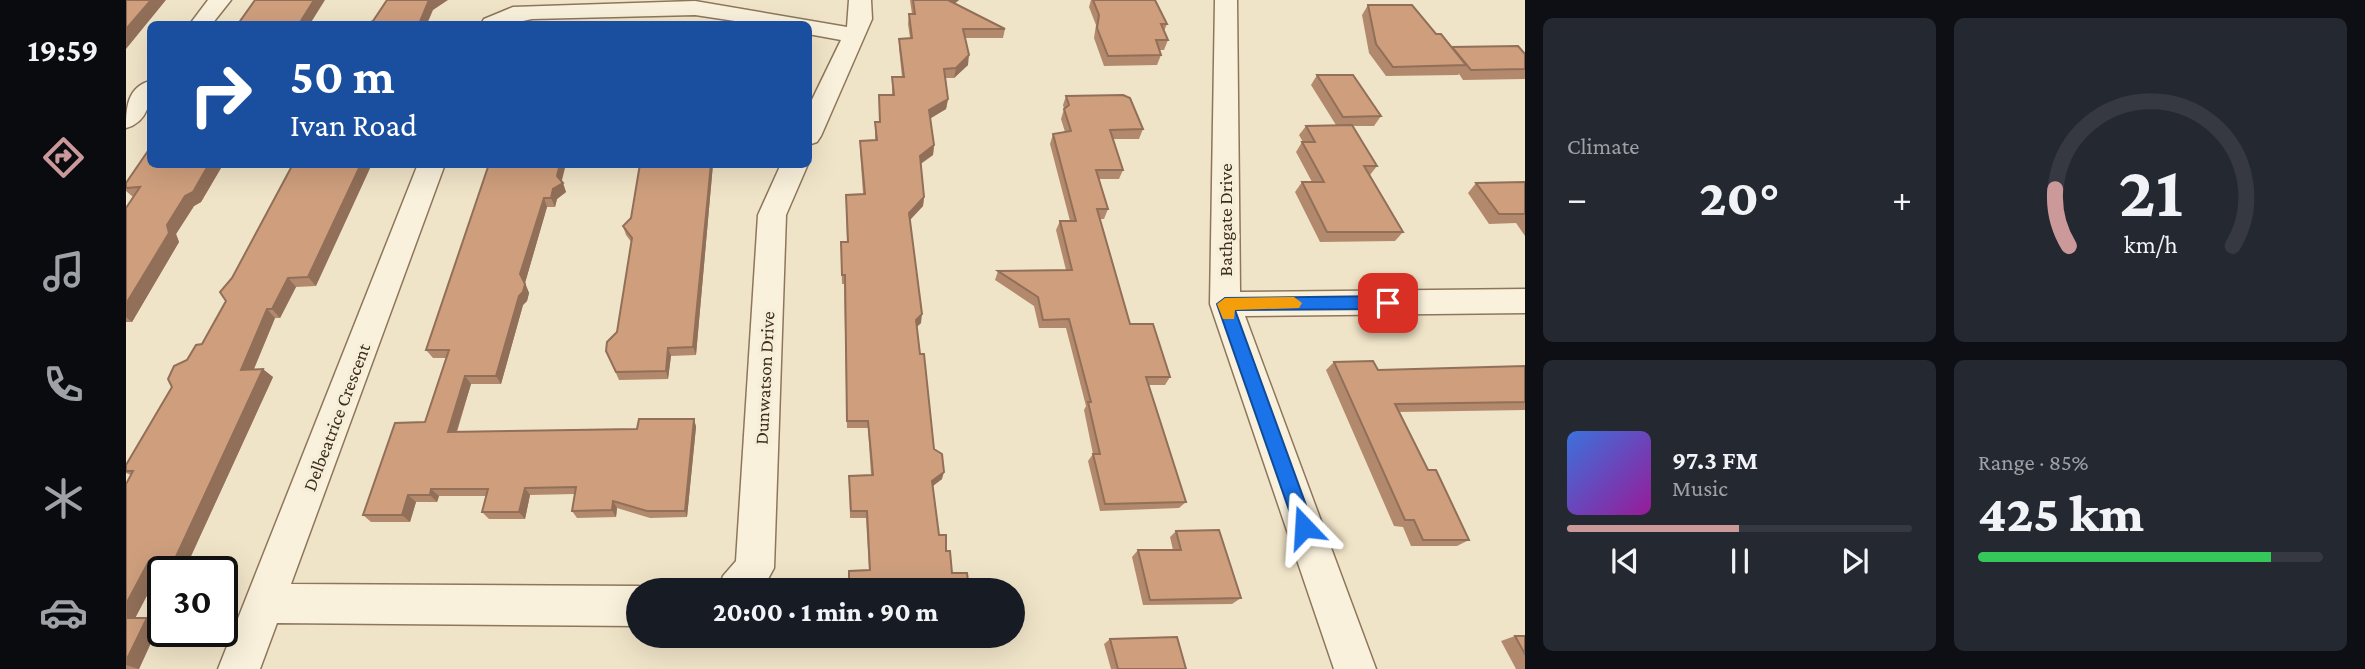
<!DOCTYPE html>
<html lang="en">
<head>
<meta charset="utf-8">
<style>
  :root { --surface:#171b24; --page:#242831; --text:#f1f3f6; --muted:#9ea1a6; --line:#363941; --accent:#cc999b }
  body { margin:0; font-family:"Crimson Pro",serif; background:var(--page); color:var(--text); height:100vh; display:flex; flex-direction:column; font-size:26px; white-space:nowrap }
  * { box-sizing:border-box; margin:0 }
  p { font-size:23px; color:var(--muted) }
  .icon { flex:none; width:38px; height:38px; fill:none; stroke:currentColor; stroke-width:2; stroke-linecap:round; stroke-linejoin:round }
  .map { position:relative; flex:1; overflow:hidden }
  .sheet { display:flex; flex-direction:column; gap:18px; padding:18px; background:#0d0f14; width:840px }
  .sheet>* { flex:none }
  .top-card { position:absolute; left:21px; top:21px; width:665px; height:147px; border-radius:10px; box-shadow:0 7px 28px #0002; background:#1a4fa0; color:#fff; overflow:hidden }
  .speed { position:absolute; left:21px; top:556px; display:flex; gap:14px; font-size:35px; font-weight:700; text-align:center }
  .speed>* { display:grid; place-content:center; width:91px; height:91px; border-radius:50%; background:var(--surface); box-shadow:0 7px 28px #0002; line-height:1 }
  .speed .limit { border:4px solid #111; border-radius:10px; background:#fff; color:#111 }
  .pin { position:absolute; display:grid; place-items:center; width:60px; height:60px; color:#fff; margin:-30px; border-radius:14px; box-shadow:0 4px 10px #0006 }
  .me { position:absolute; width:77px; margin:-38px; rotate:340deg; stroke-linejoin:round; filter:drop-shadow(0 0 5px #0008) }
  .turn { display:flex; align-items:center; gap:24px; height:147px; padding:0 28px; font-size:32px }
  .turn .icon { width:91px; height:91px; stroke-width:2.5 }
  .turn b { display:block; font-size:49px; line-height:60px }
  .big { font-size:52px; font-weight:800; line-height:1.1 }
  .sheet .tile { flex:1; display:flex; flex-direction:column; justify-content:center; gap:10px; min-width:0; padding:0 24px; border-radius:10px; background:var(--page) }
  .sheet .dial { align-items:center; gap:0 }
  .dial svg { height:182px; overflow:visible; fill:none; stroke:var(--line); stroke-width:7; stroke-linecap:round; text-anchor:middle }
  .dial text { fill:var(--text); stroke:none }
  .song { display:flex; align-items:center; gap:21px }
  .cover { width:84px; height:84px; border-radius:10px; background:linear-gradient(135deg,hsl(220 70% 55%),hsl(300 70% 35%)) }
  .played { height:7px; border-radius:4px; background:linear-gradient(90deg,var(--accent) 50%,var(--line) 50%) }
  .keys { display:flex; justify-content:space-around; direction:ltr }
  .heat { display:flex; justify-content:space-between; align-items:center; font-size:38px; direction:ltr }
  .charge { height:10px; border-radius:5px; background:linear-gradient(90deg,#34c759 85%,var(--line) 0) }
  .sheet .tiles { flex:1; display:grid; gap:18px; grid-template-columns:repeat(2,1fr) }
  .trip { position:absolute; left:500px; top:578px; width:399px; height:70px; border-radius:35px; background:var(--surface); box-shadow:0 7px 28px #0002; font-weight:800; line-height:70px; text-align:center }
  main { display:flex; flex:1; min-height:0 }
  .tab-bar { display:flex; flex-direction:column; width:126px; justify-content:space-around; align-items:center; background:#090b0e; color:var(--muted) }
  .tab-bar .icon { width:49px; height:49px }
  .tab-bar .current { color:var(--accent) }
  .tab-bar b { font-size:32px; color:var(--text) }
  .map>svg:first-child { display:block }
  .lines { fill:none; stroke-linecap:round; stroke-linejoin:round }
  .minor-casing { stroke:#8d765c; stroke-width:3 }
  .minor { fill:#faf1dc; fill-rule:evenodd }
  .wall { fill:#b2896c }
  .shaded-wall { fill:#916f58 }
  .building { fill:#cf9f7d; stroke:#916f58; stroke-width:2 }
  .route { fill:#1a73e8; stroke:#114b97; stroke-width:2 }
  .slow { fill:#f59e0b }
  .labels { text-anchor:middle; stroke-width:7; stroke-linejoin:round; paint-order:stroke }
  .street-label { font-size:19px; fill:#3d2e20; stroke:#f7eed8 }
</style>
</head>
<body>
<main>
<nav class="tab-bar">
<b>19:59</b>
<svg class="icon current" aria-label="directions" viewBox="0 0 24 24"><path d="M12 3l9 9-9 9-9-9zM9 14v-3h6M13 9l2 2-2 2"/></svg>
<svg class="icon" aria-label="music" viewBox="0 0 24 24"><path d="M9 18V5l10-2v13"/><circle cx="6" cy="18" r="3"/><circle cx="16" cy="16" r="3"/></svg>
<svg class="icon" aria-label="phone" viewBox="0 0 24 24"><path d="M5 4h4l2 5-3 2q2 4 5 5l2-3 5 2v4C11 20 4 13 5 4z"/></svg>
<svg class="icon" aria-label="climate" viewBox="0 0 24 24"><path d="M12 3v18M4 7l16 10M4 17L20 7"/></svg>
<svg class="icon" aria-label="car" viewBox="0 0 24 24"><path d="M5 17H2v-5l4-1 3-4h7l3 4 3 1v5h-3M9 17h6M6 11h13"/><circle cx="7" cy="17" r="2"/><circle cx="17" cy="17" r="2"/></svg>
</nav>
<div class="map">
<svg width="1399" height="669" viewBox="0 0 1399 669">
  <rect width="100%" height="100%" fill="#f0e4c8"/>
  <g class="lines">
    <!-- minor casing -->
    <g class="minor-casing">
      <path id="minor" d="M82 0H105L86 24H64Z
        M723 0H745L746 19 695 136 691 142 682 145V108L715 40 682 34V24H629L569 15 406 19 383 24H355L358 19 387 7 569 1 721 27Z
        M1089 0H1111L1114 292 1399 289V313L1119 316 1250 669H1208L1084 304Z
        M24 81C26 100 22 122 0 128 0 109 1 87 24 81Z
        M292 164H319L165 584 513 586 521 590H513V626L151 623 134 669H92Z
        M655 164H682L660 215 648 568 636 590H592L597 576 610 561 632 215Z"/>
    </g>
    <!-- minor -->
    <use href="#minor" class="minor"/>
  </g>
  <!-- wall -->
  <path class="wall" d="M784 0H833L828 4 879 29 877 38H839L842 65 828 78H819L822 99 820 109 804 118 808 145 807 155 795 164 798 197 797 206 784 220 795 323 791 327 794 354 808 449 816 479 807 486 813 535 820 551 826 573 843 590H723V571L743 570 740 518H724L723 476 745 475 742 428H721L718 284H716L715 251V242H721L720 195 737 194 734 150V141L749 140V122H753V95H766V77H776L773 48V39L784 38 782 24 783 14H786Z
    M965 0H1029L1041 24 1038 31 1042 40 1038 50H1033L1035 55 1031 65 978 66 968 38 970 25 963 7Z
    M1242 5 1310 34 1325 48 1399 54V79L1337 80 1333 74 1332 75 1260 76 1243 53 1236 15Z
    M1191 75 1255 116 1248 126H1226L1251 166 1244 175 1277 232 1269 241 1194 242 1169 192 1176 182H1186L1170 152 1176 142H1177L1173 135 1180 126 1210 125 1185 85Z
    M940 96 1017 129 1013 139H987L997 170 993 179H973L982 209 978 219H974L1004 324 1044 377 1039 385H1023L1060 502 1053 508 974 511 962 461 967 454 958 410 960 406 940 328H913L908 306 869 280 872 271 940 270 930 230 934 221H944L924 144 927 134 939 132 935 119 938 109 937 105Z
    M24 164H103L101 168H95L75 202 68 206 50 234 53 242 6 322H0V208L7 197 0 191V183Z
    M167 164 190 286 170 287 154 318H149L128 369 147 377 60 567H36L9 618H21L34 623 13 669H0V484L5 475 0 473V465L61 360 76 344 100 301 106 278Z
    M363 164 436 181 440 192 431 199 429 207H421L399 283 403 293 401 301 397 305 375 384H345L331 432 511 429 568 419 570 427 561 517 524 518 491 508 490 517 451 518 446 511 449 494 404 495 399 519H363L356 512 361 496H313L311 502H290L284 522H245L237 515 299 422 320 358H307L300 350Z
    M514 164H587L570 355 545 356 542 379 493 380 480 351 491 332 506 243 500 235 497 226 505 218Z
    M1399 182V236L1390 223 1363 224 1342 193 1350 183Z
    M1208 362 1252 370 1399 366V410L1273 412 1302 470 1343 540 1331 546H1285L1277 527 1268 526 1200 370Z
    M1050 531 1115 598 1106 604 1017 605 1006 557 1012 550H1047L1044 537Z
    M1389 636H1399V669H1390L1375 641Z
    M984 639 1060 669H985L978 644Z"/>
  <!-- shaded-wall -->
  <path class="shaded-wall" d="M25 0H40L0 49V29Z
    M188 0H199L184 24H173Z
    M303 0H322L307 10 301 24H293Z
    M821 0H833L820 10Z
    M843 55 842 65 828 78 830 68Z
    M822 99 820 109 802 120 803 110Z
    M808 145 807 155 792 165 794 156Z
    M83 164H92L95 168 75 202 68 206 50 234 53 242 6 322 0 317V304L41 225 59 196Z
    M235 164H246L190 286 182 277Z
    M434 164H440L435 184 437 183 440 192 431 199 429 207 425 198Z
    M585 164H587L570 355 567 347Z
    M798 197 797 206 782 222 783 213Z
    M418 198 421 207 399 283 403 293 401 301 397 305 375 384 370 376 394 274Z
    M162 278 170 287 154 318 146 309Z
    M141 309 149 318 124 378 115 370Z
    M796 314 795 323 788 329 790 320Z
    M542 348 545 356 542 379 540 371Z
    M137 369 147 377 60 567 48 561Z
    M339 376 345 384 328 439 322 432Z
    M568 419 570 427 561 517 559 511Z
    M818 472 816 479 804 488 806 481Z
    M399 488 404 495 399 519 393 512Z
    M305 489 313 496 311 502 304 495Z
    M282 495 290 502 284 522 276 515Z
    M487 501 491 508 490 517 486 510Z
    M23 561 36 567 6 624 0 621V604Z
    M21 618 34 623 13 669 0 665V661Z"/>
  <!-- building -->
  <path class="building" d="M0 0H25L0 29Z
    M129 0H188L173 24H112Z
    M261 0H303L293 24H241L247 21Z
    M787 0H822L879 29H837L843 55 830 68 818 69 822 99 803 110 808 145 794 156 798 197 783 213 796 314 790 320 794 354H798L808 449 816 454 818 472 806 481 813 535H820V551H824L826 573H841L843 590H723V571L744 570 741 511H725L723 476 747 475 742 421H721L719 275H716L715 242H722L720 195 739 194 734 141 751 140 749 122H754L753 95H768L766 77H778L773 39 786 38 783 14H789Z
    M967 0H1029L1041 24H1035L1042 40H1030L1035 55 982 56 971 28 973 15Z
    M1242 5H1286L1310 34H1315L1340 65 1267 67 1250 44Z
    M1392 46 1399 54V69L1345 70 1326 47Z
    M1191 75H1227L1255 116 1217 117Z
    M997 95 1004 98 1017 129 984 130 997 170H970L982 209H971L1004 324H1027L1044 377H1020L1060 502 979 504 967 454H974L962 402H965L943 319 917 320 912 297 872 271 946 270 934 221H950L927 134 945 131 938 109 943 105 940 96Z
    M1226 125 1251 166H1238L1277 232H1201L1176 182H1198L1176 142H1189L1180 126Z
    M24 148V164H83L67 192 59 196 41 225 43 233 0 304V208L14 187 0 188V183Z
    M167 164H235L182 277 162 278 146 309H141L115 370 137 369 48 561H23L0 604V484L7 471H0V465L46 387 42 379 48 366 61 360 70 345 76 344 100 301 94 292 106 278Z
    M363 164H434L431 176 437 183 427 189 425 198H418L394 274 399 284 397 292 393 296 370 376H339L322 432 511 429 513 419H568L559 511H521L487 501 486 510 446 511 450 487 399 488 393 512H356L362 489H305L304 495H282L276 515H237L269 423 299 422 323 350H300Z
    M514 164H585L567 347 542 348 540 371 490 372 480 351 481 342 491 332 506 238 497 226 505 218Z
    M1399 182V214H1373L1350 183Z
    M1247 361 1252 370 1399 366V402L1269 404 1302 470H1310L1343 540H1297L1288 520H1279L1208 362Z
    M1093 530 1115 598 1024 600 1012 550H1055L1050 531Z
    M0 618H21L0 661Z
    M1389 636H1399V654Z
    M1051 637 1060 669H992L984 639Z"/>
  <!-- route -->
  <path class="route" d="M1262 296 1270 303 1262 309 1109 310 1188 527 1185 533 1178 536 1172 533 1169 527 1091 304 1099 298Z"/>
  <!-- slow -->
  <path class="slow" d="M1168 297 1176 303 1173 308 1109 310 1108 319H1097L1091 304 1099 298Z"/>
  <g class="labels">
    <!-- street labels -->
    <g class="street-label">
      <text transform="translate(1099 220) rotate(-90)" y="7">Bathgate Drive</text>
      <text transform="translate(638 378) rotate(-87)" y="7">Dunwatson Drive</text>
      <text transform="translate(210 417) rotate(-69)" y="7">Delbeatrice Crescent</text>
    </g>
  </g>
</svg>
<div class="speed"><div class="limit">30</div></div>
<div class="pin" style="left:1262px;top:303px;background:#d93025"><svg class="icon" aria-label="arrive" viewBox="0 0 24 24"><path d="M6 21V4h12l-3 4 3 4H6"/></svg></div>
<svg class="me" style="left:1178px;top:527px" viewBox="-20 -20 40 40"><path d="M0-17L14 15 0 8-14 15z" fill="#1a73e8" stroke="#fff" stroke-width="4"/></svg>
<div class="trip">20:00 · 1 min · 90 m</div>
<div class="top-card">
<div class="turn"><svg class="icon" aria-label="right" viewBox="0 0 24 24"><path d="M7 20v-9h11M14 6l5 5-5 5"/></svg><div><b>50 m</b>Ivan Road</div></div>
</div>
</div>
<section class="sheet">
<div class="tiles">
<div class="tile"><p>Climate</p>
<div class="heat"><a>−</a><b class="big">20°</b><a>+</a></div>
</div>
<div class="tile dial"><svg viewBox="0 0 100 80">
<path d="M14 69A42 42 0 1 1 86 69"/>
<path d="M14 69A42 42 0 0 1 8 44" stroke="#cc999b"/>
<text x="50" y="56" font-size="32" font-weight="700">21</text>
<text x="50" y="72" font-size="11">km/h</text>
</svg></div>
<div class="tile">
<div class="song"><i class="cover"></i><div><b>97.3 FM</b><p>Music</p></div></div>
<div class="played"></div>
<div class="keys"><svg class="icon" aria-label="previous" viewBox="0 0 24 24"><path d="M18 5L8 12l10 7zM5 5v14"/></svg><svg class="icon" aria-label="pause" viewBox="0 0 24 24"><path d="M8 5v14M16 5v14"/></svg><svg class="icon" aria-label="next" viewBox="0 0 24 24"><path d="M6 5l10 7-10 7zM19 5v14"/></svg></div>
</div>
<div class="tile"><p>Range · 85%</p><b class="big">425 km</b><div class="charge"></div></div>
</div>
</section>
</main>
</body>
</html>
